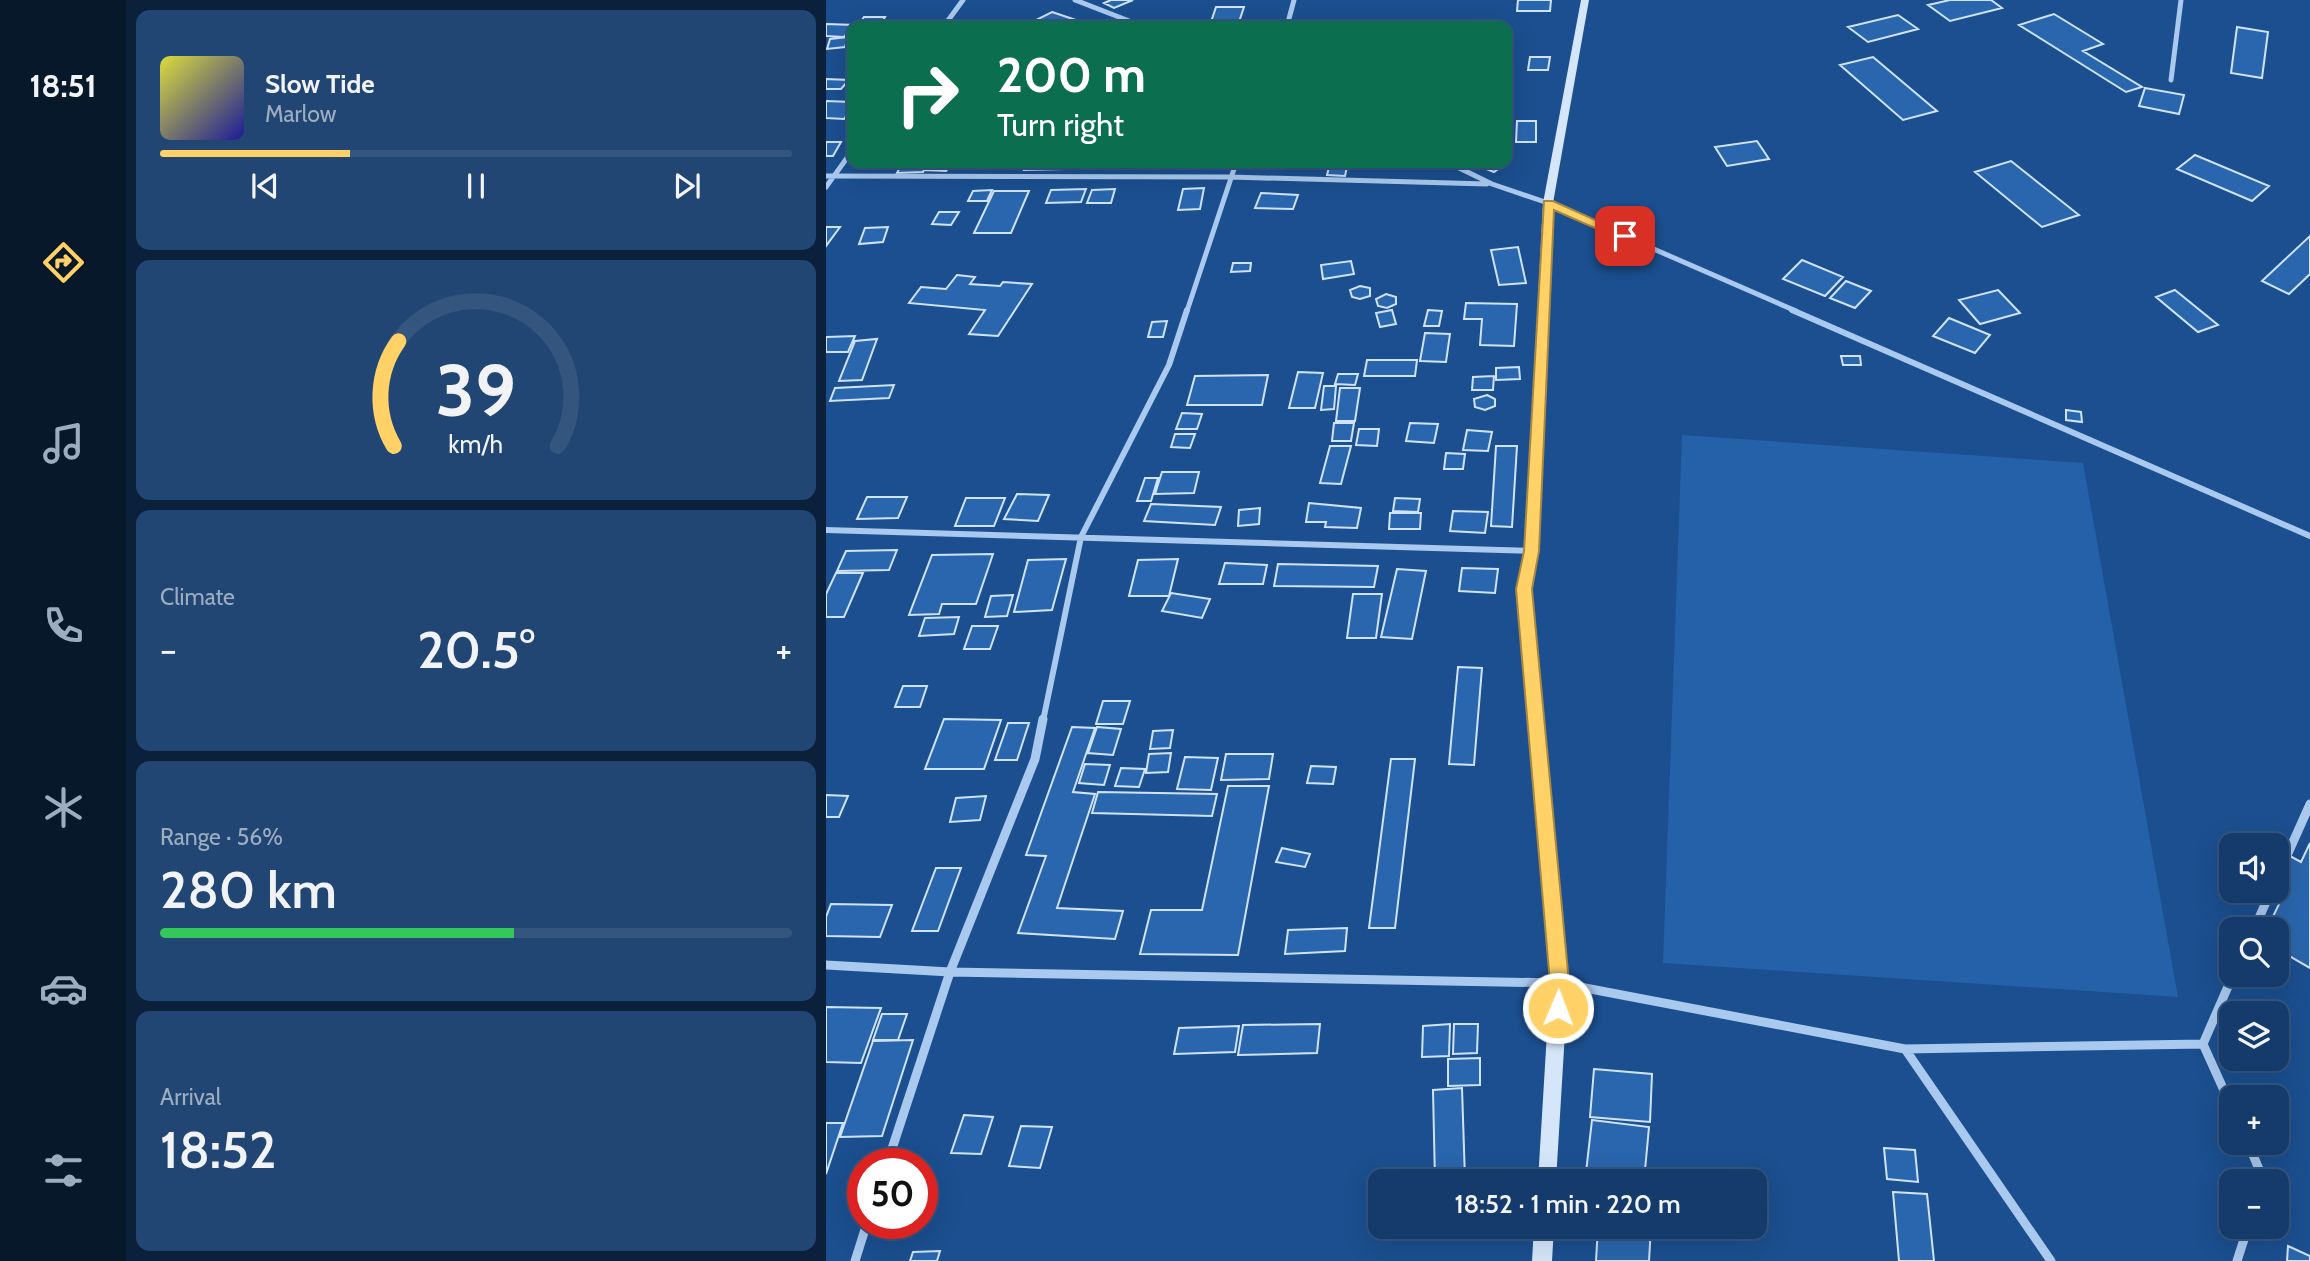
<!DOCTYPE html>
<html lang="en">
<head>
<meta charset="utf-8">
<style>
  :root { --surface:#143b6b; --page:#214673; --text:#f1f3f6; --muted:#9dadc1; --line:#33557e; --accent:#ffd166 }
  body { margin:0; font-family:Cabin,sans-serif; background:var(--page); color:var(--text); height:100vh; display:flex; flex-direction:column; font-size:26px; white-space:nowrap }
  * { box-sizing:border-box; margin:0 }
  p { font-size:23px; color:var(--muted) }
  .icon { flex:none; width:38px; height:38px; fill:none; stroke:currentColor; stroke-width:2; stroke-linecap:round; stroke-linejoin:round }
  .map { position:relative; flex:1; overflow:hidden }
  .side { display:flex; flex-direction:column; gap:10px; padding:10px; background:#0b203b; width:700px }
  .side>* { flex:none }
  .top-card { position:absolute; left:21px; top:21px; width:665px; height:147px; border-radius:14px; box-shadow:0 7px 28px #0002,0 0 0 2px var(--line); background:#0b6e4f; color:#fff; overflow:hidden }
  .fabs { position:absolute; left:1393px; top:833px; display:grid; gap:14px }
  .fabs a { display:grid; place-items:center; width:70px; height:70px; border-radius:14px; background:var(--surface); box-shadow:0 7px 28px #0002,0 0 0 2px var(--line); font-size:35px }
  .speed { position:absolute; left:21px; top:1148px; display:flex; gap:14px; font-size:35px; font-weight:700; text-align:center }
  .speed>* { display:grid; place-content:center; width:91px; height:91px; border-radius:50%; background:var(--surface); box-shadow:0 7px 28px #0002,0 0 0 2px var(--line); line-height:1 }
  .speed .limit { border:10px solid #d22; background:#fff; color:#111 }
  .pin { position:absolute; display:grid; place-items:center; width:60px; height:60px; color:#fff; margin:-30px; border-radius:14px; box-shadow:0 4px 10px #0006 }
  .me { position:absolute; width:77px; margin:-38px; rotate:1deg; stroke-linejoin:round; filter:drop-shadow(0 0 5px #0008) }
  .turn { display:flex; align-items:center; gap:24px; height:147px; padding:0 35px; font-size:32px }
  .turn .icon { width:91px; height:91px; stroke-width:2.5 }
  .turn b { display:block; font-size:49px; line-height:60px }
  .big { font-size:52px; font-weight:600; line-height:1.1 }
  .side .tile { flex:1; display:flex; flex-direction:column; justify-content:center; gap:10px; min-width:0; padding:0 24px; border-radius:14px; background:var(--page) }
  .side .dial { align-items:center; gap:0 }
  .dial svg { height:182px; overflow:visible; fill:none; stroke:var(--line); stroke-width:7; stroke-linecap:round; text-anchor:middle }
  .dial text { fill:var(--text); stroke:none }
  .song { display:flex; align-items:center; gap:21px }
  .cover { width:84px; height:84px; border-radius:10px; background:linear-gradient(135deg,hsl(60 70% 55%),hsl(240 70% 35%)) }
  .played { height:7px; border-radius:4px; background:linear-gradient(90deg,var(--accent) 30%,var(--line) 30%) }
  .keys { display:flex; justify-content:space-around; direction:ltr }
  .heat { display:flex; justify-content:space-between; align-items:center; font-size:38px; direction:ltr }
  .charge { height:10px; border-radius:5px; background:linear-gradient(90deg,#34c759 56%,var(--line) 0) }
  .trip { position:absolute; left:542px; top:1169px; width:399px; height:70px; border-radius:14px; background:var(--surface); box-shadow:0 7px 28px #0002,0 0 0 2px var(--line); font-weight:600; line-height:70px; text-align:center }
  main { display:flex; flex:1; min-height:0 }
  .tabs { display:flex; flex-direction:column; width:126px; justify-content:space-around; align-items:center; background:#08182b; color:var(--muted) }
  .tabs .icon { width:49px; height:49px }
  .tabs .on { color:var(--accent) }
  .tabs b { font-size:32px; color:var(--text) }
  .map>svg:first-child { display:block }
  .green { fill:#2461a8 }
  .building { fill:#2a66ad; stroke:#cfe3fa; stroke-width:2 }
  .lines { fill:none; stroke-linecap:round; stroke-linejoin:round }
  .minor-far2 { stroke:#a9c9ee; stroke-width:5 }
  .minor-far1 { stroke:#a9c9ee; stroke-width:6 }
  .minor { stroke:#a9c9ee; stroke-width:9 }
  .secondary { fill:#d6e6fa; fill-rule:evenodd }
  .route { fill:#ffd166; stroke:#a68842; stroke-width:2 }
</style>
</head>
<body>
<main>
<nav class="tabs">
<b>18:51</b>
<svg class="icon on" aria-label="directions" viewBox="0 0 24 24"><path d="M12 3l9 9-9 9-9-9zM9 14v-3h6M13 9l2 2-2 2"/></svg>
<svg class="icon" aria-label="music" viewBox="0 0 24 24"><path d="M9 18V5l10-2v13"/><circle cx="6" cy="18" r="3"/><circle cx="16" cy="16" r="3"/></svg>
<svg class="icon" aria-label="phone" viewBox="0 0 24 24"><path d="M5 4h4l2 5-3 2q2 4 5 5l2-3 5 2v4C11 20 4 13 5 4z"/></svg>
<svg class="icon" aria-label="climate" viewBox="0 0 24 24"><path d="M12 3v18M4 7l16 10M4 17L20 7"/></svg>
<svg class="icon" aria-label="car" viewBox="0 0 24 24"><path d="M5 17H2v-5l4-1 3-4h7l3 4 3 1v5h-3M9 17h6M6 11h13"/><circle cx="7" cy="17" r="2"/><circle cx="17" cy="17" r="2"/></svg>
<svg class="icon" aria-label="filters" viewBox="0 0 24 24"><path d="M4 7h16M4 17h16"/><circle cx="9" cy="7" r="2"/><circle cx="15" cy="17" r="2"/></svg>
</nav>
<section class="side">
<div class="tile">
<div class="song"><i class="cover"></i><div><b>Slow Tide</b><p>Marlow</p></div></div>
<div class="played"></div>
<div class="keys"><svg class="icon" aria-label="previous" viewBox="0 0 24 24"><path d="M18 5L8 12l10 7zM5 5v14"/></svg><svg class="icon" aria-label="pause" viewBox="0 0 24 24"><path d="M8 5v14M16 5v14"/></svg><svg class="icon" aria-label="next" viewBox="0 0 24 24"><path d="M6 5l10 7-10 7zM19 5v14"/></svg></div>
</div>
<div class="tile dial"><svg viewBox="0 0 100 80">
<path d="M14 69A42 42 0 1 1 86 69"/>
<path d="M14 69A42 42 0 0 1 16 23" stroke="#ffd166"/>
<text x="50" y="56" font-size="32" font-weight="700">39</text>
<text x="50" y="72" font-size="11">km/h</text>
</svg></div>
<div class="tile"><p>Climate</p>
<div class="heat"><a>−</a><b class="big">20.5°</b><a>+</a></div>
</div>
<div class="tile"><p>Range · 56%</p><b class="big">280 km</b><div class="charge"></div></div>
<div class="tile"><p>Arrival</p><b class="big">18:52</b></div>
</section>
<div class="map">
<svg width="1484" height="1261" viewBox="0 0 1484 1261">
  <rect width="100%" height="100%" fill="#1b4f8f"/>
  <!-- green -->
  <path class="green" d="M856 435 1257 463 1352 997 837 963Z"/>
  <!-- building -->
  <path class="building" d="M285 0H307L288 8 278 3Z
    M692 0H725L724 11H691Z
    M1124 0H1165L1176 8 1124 21 1102 5Z
    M390 7H418L412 25H384Z
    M226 12 259 23 254 26H227L210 20Z
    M1228 14 1277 44 1257 51 1316 87 1300 92 1193 25Z
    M1072 15 1092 29 1042 42 1022 27Z
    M38 17H59L55 24H33Z
    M0 24 29 25 18 37 0 36Z
    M1411 27 1442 32 1436 78 1405 73Z
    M22 37 19 47 1 49 4 39Z
    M704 57H724L722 70H702Z
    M1047 57 1111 111 1077 120 1014 65Z
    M0 79 23 80 15 89H0Z
    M1319 88 1358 95 1353 114 1313 106Z
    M0 101 26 102V108L18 119 0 118Z
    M691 121H710V142H690Z
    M931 141 943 159 901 166 889 147Z
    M0 142H15L7 156H0Z
    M1369 155 1443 186 1426 201 1351 169Z
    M1185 161 1253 215 1216 227 1149 172Z
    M52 163H72L68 169H48Z
    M76 163H102L97 172 71 173Z
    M105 163H126L120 171 100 170Z
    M200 163H240L238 169 198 170Z
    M646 163H680L668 172Z
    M503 167H521L519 176 501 175Z
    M378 188 374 209 352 210 357 189Z
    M260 189 255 202 220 203 225 190Z
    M289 189 285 203H261L266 190Z
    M166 190 161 201H142L147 191Z
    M168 191H203L185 233H148Z
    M435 193 472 195 467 209 429 208Z
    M113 212H133L125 225 106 224Z
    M0 227H14L0 246Z
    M62 227 57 242 33 244 39 228Z
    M1484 236V274L1463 294 1436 281Z
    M692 247 700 283 673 285 665 250Z
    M976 260 1017 277 999 296 957 279Z
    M525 261 528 274 497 279 495 265Z
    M407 263H425L424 271 405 272Z
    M131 275 149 277 144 284 174 286 177 282 206 284 172 336 143 334 159 310 83 303 95 287 120 289Z
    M1020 281 1045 291 1029 308 1004 298Z
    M534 286 544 288V296L534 299 526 297 524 290Z
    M1172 290 1194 313 1154 324 1133 300Z
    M1349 290 1392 325 1372 332 1330 297Z
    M560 294 570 297V304L561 308 552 306 550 299Z
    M640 303 691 304 688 346 654 345 656 319H638Z
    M566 310 570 324 554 327 550 313Z
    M602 310 616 311 613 326H598Z
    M1123 318 1164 335 1149 353 1107 336Z
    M341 321 337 337H322L326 322Z
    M599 333 624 334 620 362 594 361Z
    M29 336 22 352H0V337Z
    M51 339 36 380 13 381 29 341Z
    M1015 356H1034L1035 365H1017Z
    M541 360H591L589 376H538Z
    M693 367 694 379 670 380V368Z
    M472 372 497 373 489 408H463Z
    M512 374H532L529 385 509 384Z
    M442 375 436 405H361L369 376Z
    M668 376 667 390H646L647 377Z
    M68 385 63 398 4 401 9 388Z
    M498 386H510L508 409 495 410Z
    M514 388H534L529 421H510Z
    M661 395 669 399V406L659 410 649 407 648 399Z
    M1240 410 1255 412 1256 422 1240 420Z
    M356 413 376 414 371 429H350Z
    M508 423H528L525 441H506Z
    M584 423 612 424 608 443 580 441Z
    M533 429H553L551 446 530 445Z
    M641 430 666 432 662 451 637 450Z
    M349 434H369L364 448 345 447Z
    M504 446H525L515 484 494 483Z
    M670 446H691L686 527 665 526Z
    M620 453 639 454 637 469H618Z
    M336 472H373L368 493 329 494Z
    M319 478H332L325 501H311Z
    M191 494 223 495 212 521 178 519Z
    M41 497H81L72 518 31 519Z
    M140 498H179L168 526H129Z
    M569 498 594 499 592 512 567 511Z
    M483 503 535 508 531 528 499 527 500 522H480Z
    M325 504 395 507 389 525 318 521Z
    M434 508 433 524 412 526 413 510Z
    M627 511 662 512 659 533 624 531Z
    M564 513H595L594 529H563Z
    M71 550 63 570 11 571 20 551Z
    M167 554 150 604H116L113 614 83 615 106 555Z
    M240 559 226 610 188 612 202 560Z
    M352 559 343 596H303L312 560Z
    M399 563 441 565 437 584H393Z
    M452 564 552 566 548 587 448 586Z
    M636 568 672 569 669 593 633 591Z
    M571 569 600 571 586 639 555 637Z
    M10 573H37L18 617H0V594Z
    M345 593 384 599 376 618 336 611Z
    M527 594H556L550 638H521Z
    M187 595 181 616 159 617 165 596Z
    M133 617 128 634 93 636 99 618Z
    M146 626H172L164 649H138Z
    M632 667 656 668 648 765 623 764Z
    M77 686H101L94 707H69Z
    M277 701H304L297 724H270Z
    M118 719 175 720 158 769H99Z
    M182 723H203L191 760H169Z
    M246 727 269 728 247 792 269 794 231 908 297 911 289 939 192 933 220 856 200 855Z
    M271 727 295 729 287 755 262 753Z
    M347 730 344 748 324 749 327 731Z
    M345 753 342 772 320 773 323 754Z
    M400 754H447L443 779 395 780Z
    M359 757 392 758 385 790 351 789Z
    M565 759H589L569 928H543Z
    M259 764 284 765 278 785 253 783Z
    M485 766 510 767 507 784 481 783Z
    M295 768 319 769 313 787 289 786Z
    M402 786H443L412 955 314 954 325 910H376Z
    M272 792 391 794 386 816 266 813Z
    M0 795 22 796 13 817H0Z
    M160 796 154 820 124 822 130 798Z
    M1484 843V968L1451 949V929H1441L1455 900 1446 895 1451 891 1464 856 1475 862Z
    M456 848 484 854 479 867 450 862Z
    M110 868H135L112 931H86Z
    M5 904 66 905 54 937 0 936V917Z
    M521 928 519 951 459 954 462 930Z
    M0 1007 55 1008 35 1063 0 1062Z
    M56 1014H81L72 1040H47Z
    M494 1024 491 1053 412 1055 417 1025Z
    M624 1024 623 1056 596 1057 597 1026Z
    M628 1024H652L651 1053 627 1054Z
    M413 1026 409 1052 348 1054 353 1028Z
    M87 1040 56 1136 14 1137 47 1041Z
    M654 1058V1085L622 1086V1059Z
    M768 1069 826 1074 824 1122 764 1117Z
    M636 1088 639 1179 609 1181 607 1090Z
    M138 1115 167 1117 155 1154 125 1153Z
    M766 1120 823 1127 818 1181H759Z
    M0 1123H17L0 1174Z
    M195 1126 226 1127 214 1168 183 1166Z
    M1058 1148 1089 1150 1092 1182 1061 1179Z
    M1067 1192 1101 1194 1108 1261H1073Z
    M772 1227H825L823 1261H770Z
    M1462 1246 1484 1256V1261H1461Z
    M114 1251 111 1261H84L87 1252Z"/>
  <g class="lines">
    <!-- minor-far2 -->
    <path class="minor-far2" d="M249 0 316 26
      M118 26 137 0
      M461 26 468 0
      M1345 80 1355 0
      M623 163 666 184 722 203 970 311
      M0 176 404 177 661 184
      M0 187 26 151
      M361 311 410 163"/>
    <!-- minor-far1 -->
    <path class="minor-far1" d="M966 310 1484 536
      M0 530 706 551
      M217 721 255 537 343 365 361 310"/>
    <!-- minor -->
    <path class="minor" d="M1451 878 1484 804
      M1428 929 1445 891
      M0 965 124 972 733 983 1079 1049 1377 1044
      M1079 1049 1225 1261
      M1405 1106 1377 1044 1407 975
      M1422 1143 1438 1181
      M61 1164 124 972 209 759 217 719
      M29 1261 41 1223
      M1411 1261 1422 1227"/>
    <!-- secondary -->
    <path class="secondary" d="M755 0H763L727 203 713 551 705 589 742 983 730 1181H712L724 983 691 589 699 551 717 203Z
      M708 1227H728L726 1261H706Z"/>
  </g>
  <!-- route -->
  <path class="route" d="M718 201H727L805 236 794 239 728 210 713 551 706 589 743 983 739 1015 732 1018 725 1015 722 1008 724 983 690 589 698 551Z"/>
</svg>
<div class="fabs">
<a><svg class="icon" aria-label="sound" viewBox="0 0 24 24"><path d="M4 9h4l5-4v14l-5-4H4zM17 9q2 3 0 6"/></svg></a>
<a><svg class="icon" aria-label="search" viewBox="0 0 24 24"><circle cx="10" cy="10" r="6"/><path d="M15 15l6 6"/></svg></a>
<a><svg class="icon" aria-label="layers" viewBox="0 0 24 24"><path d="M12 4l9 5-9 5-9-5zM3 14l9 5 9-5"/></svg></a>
<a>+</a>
<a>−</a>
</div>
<div class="speed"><div class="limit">50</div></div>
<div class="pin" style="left:799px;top:236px;background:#d93025"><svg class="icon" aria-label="arrive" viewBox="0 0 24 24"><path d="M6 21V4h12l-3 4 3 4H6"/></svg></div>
<svg class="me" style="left:732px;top:1008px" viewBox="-20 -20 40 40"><circle r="17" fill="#ffd166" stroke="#fff" stroke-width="3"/><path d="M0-11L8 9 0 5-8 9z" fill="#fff"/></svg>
<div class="trip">18:52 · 1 min · 220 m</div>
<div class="top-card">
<div class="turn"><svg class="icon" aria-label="right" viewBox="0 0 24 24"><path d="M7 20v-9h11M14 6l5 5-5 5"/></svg><div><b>200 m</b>Turn right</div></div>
</div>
</div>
</main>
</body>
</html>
